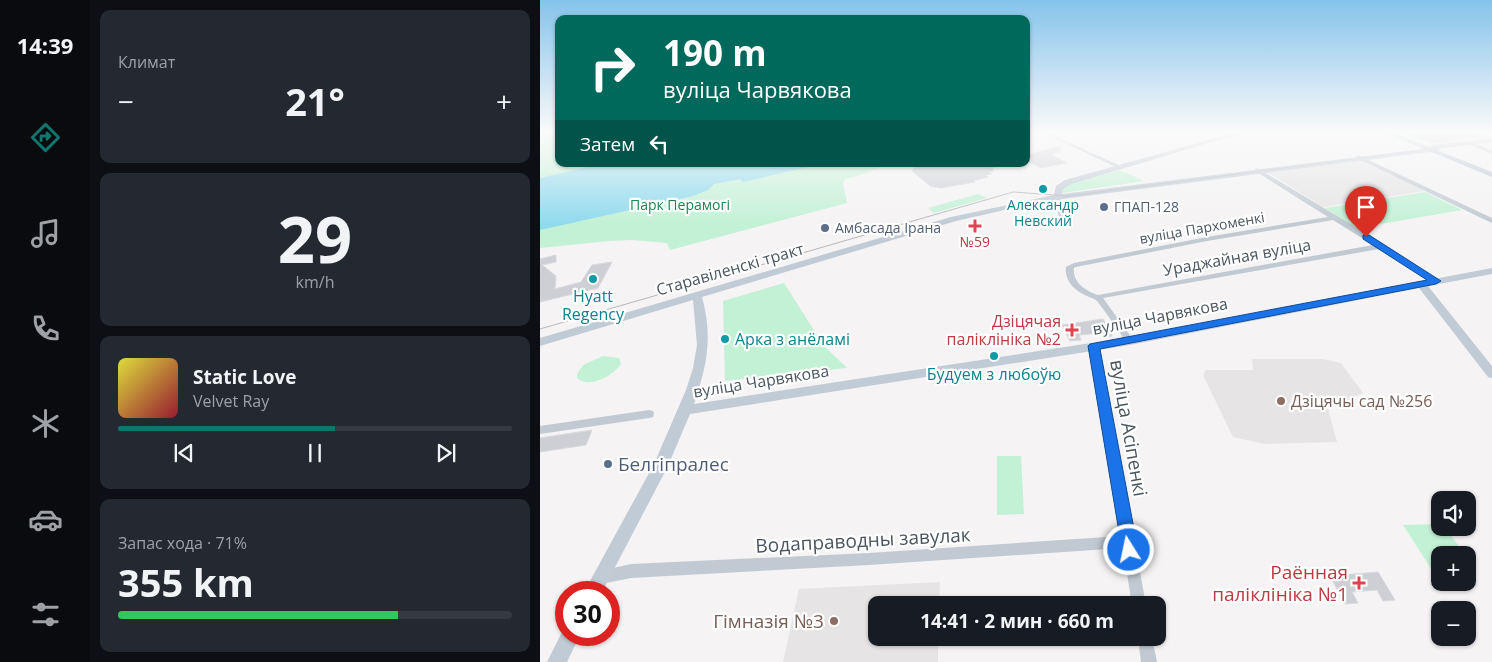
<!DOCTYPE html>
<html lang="ru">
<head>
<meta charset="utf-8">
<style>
  :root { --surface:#171b24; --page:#242831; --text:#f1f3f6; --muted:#9ea1a6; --line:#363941; --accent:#0f766e }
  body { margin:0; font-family:"Open Sans",sans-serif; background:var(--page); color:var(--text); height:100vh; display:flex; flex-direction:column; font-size:19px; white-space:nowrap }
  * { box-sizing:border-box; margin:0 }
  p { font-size:16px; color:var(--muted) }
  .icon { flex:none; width:28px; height:28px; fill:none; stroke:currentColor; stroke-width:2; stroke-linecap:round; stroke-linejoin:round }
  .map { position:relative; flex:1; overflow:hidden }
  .details { display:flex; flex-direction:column; gap:10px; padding:10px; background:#0d0f14; width:450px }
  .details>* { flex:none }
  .guide { position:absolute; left:15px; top:15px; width:475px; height:152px; border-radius:10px; box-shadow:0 1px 4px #0004; background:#00695c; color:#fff; overflow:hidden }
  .tools { position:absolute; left:891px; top:491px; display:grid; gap:10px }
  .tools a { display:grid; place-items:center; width:45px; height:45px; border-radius:10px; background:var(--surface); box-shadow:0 1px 4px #0004; font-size:25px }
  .speed { position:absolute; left:15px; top:581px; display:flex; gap:10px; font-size:25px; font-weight:700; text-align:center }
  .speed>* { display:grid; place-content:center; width:65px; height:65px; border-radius:50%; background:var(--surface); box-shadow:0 1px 4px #0004; line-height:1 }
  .speed .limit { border:8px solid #d22; background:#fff; color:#111 }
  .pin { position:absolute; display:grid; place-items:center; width:42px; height:42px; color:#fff; margin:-51px -21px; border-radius:50% 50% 50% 0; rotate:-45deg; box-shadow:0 0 5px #0007 }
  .pin .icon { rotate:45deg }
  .me { position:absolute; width:55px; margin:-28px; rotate:350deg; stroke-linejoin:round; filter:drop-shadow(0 0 4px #0008) }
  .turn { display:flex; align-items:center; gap:18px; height:105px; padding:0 25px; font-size:22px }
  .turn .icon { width:65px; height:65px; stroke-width:2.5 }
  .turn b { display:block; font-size:35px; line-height:42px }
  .then { display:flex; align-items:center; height:48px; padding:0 25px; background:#0003; gap:10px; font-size:19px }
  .big { font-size:38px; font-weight:700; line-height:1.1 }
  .details .widget { flex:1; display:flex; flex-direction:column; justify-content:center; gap:8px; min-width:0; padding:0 18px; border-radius:10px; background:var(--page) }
  .details .dial { align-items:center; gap:0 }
  .dial b { font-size:65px; line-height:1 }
  .song { display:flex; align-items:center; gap:15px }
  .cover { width:60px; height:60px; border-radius:8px; background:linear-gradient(135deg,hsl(60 70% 55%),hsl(350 70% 35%)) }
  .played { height:5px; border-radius:2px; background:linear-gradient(90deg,var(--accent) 55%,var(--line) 55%) }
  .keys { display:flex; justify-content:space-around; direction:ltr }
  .heat { display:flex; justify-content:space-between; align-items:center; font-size:28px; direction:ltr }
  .charge { height:8px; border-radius:4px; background:linear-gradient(90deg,#34c759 71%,var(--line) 0) }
  .trip { position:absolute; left:328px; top:596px; width:298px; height:50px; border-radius:10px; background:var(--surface); box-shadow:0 1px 4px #0004; font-weight:700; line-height:50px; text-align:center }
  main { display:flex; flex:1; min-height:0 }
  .tab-bar { display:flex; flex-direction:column; width:90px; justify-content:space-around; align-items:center; background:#090b0e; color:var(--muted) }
  .tab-bar .icon { width:35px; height:35px }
  .tab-bar .current { color:var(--accent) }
  .tab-bar b { font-size:22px; color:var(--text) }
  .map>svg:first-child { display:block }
  .education { fill:#e6e4e5 }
  .green { fill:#c3f1d5 }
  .water { fill:#90daee }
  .building { fill:#cdcfd5; stroke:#d7d9de }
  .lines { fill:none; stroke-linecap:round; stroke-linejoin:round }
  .street { fill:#c1cad2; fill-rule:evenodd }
  .secondary { fill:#c1cbd6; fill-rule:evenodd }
  .primary { fill:#b3c2d1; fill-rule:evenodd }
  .tram { stroke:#b5b8bd; stroke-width:1 }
  .route { fill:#1a73e8; stroke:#114b97 }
  .culture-dot { fill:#0f9aa8; stroke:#fff; stroke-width:2 }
  .service-dot { fill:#5c6f8a; stroke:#fff; stroke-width:2 }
  .health-dot { fill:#e0444e; stroke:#fff; stroke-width:2 }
  .education-dot { fill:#8d6e63; stroke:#fff; stroke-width:2 }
  .labels { text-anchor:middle; stroke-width:4.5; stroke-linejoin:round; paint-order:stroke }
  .far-park-label { font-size:14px; fill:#17864f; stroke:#fff }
  .far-culture-label { font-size:14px; fill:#0d838f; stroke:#fff }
  .far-service-label { font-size:14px; fill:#4e5e75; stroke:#fff; text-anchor:start }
  .far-street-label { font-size:14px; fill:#4a5661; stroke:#fff }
  .far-health-label { font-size:14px; fill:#be3a42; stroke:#fff }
  .street-label { font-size:16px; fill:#4a5661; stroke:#fff }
  .culture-label { font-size:16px; fill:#0d838f; stroke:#fff }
  .health-label { font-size:16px; fill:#be3a42; stroke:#fff; text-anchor:end }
  .education-label { font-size:16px; fill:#785e54; stroke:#fff; text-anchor:start }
  .near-street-label { font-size:19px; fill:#4a5661; stroke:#fff }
  .near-service-label { font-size:19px; fill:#4e5e75; stroke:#fff; text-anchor:start }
  .near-health-label { font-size:19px; fill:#be3a42; stroke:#fff; text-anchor:end }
  .near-education-label { font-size:19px; fill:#785e54; stroke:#fff; text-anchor:end }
</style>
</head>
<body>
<main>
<nav class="tab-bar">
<b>14:39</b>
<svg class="icon current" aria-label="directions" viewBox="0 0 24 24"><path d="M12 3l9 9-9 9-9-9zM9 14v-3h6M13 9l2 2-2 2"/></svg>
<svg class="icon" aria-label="music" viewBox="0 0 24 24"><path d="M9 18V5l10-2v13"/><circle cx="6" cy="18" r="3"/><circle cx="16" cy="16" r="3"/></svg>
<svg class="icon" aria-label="phone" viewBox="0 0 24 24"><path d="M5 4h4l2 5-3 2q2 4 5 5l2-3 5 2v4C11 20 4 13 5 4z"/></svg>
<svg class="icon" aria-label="climate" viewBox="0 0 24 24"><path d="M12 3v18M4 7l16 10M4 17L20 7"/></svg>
<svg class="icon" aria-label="car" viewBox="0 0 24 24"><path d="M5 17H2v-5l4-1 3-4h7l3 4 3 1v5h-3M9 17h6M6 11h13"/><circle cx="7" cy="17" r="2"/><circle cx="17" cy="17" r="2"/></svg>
<svg class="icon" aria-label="filters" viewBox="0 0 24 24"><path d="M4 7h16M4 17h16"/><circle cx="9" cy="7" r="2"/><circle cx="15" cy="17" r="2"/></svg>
</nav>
<section class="details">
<div class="widget"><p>Климат</p>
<div class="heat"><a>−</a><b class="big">21°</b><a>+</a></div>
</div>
<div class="widget dial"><b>29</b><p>km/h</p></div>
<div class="widget">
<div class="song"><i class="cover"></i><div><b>Static Love</b><p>Velvet Ray</p></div></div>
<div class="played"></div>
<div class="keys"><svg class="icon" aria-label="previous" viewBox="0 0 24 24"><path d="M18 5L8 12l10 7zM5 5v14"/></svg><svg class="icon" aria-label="pause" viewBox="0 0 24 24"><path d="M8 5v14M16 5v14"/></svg><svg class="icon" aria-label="next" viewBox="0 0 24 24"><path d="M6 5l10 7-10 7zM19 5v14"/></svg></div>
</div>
<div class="widget"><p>Запас хода · 71%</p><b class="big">355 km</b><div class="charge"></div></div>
</section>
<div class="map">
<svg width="952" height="662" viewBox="0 0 952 662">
  <rect width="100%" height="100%" fill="#f5f3f3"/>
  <!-- education -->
  <path class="education" d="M821 161 885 191 783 207 729 173Z
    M712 359H783L801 363 823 393 788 409 797 442 724 444 693 437 663 375 666 370H713Z
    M400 582 399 605H336V638H398V662H243L259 589Z"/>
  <!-- green -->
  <path class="green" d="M0 132H19V164H347L324 174 305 179 303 183 307 203 130 250 127 243 92 240 69 241 0 248Z
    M580 170 604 181 523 193V188L528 184Z
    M885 192 922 210 817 228 785 208Z
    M438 194 447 198 394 213 388 208Z
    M244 283 284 346 307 368 185 381 183 301Z
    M63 356 79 358 81 364C73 376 49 389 37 378V374L43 365Z
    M457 456H481L484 514 457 515Z
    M900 524V528H906L925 555H900V575H895L863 525Z"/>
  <!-- water -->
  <path class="water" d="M61 164H281L203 182 201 179 174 184 168 190 153 196 0 230V178Z"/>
  <!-- building -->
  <path class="building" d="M863 132H932L944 136 892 143Z
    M520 146 521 152 511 154 527 163 501 168 486 160V155Z
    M390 164H460V166L452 168 454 171 449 172 452 174 446 175 448 177 433 181 435 182 401 188 390 186 372 171 375 167Z
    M16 255V262L2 265 16 276 15 289 41 282 52 265 72 262 58 288 0 302V259Z
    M563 319 572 336 562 337 560 333 539 335 541 340 530 341 522 325Z
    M52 430 46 445 0 452V438Z
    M838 572 855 600 843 601 837 590 812 592 818 603 805 604 790 576Z"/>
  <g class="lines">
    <!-- street -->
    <path class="street" d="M501 132H506L583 167 578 168Z
      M952 138V142L935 144 952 150V154L928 144 892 149 889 147 892 145Z
      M818 155 952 218V223L816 158 815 157Z
      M717 168 844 244 900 281 899 283H893L839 249 563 298 594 341 590 344 587 343C577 329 568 315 557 301 554 298 551 298 547 296 535 291 524 281 526 267L534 263 667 237 788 217 715 171V169ZM793 220 833 245 558 295C546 291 532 282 534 268L536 267 667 241Z
      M518 197 521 199 526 221 523 223 520 221 515 199Z
      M554 343 559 346 606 605H592L583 548 329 565 91 578 61 584 56 582 54 577 56 572 91 564 329 553 581 536 549 346Z
      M109 410 113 411 114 414 113 417 109 418 0 434V426Z
      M598 638H612L617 662H601Z"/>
    <!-- secondary -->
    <path class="secondary" d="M697 132H706L531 184 523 189 522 194 898 147 901 149 898 151 522 199 518 201H505L416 221 162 297C173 338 167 365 154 404L590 337 952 268V274L888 286 952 366V378L948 377 879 288 590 345 150 414 127 468 62 592H44L114 464 146 390 153 368 157 345 153 300 0 346V338L411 217 514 195 516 186 525 180Z
      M24 628H26V635H40L27 662H7Z"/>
    <!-- primary -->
    <path class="primary" d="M843 132H851L952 172V177Z"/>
    <!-- tram -->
    <path class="tram" d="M0 329 473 192 528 196 952 141"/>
  </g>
  <!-- sky -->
  <linearGradient id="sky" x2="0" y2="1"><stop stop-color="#85c3ea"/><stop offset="0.59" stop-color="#fafafa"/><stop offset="1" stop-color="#fafafa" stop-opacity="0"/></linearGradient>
  <rect width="952" height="224" fill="url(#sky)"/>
  <!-- route -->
  <path class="route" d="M823 235H829L901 281 896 284 560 349 598 550 595 556 589 558 583 556 548 346 550 344 887 280 823 239Z"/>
  <!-- markers -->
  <g class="culture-dot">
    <circle cx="503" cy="189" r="5"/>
    <circle cx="53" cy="279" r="5"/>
    <circle cx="185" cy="339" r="5"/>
    <circle cx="454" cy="356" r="5"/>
  </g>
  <g class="service-dot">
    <circle cx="564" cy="207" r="5"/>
    <circle cx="285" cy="228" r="5"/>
    <circle cx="68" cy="464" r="5"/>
  </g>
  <g class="health-dot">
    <path d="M432.5 218.5h5v5h5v5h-5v5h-5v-5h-5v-5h5z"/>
    <path d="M529.5 322.5h5v5h5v5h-5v5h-5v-5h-5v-5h5z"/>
    <path d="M816.5 575.5h5v5h5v5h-5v5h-5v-5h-5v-5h5z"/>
  </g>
  <g class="education-dot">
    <circle cx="741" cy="401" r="5"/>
    <circle cx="294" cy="621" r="5"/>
  </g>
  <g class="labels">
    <!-- far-park labels -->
    <g class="far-park-label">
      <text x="140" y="210">Парк Перамогі</text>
    </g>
    <!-- far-culture labels -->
    <g class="far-culture-label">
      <text x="503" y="210">Александр<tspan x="503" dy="16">Невский</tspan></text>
    </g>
    <!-- far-service labels -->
    <g class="far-service-label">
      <text x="574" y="212">ГПАП-128</text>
      <text x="295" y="233">Амбасада Ірана</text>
    </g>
    <!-- far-street labels -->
    <g class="far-street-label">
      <text transform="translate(662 228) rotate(-10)" y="5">вуліца Пархоменкі</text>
    </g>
    <!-- far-health labels -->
    <g class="far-health-label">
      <text x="435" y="247">№59</text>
    </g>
    <!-- street labels -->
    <g class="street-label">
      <text transform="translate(697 257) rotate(-10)" y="6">Ураджайная вуліца</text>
      <text transform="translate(190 269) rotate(-16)" y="6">Старавіленскі тракт</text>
      <text transform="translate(620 316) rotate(-11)" y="6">вуліца Чарвякова</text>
      <text transform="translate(221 381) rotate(-9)" y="6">вуліца Чарвякова</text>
    </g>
    <!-- culture labels -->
    <g class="culture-label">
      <text x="53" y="302">Hyatt<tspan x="53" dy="18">Regency</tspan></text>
      <text x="195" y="345" text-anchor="start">Арка з анёламі</text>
      <text x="454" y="380">Будуем з любоўю</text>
    </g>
    <!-- health labels -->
    <g class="health-label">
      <text x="521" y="327">Дзіцячая<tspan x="521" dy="18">паліклініка №2</tspan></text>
    </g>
    <!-- education labels -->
    <g class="education-label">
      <text x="751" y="407">Дзіцячы сад №256</text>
    </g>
    <!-- near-street labels -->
    <g class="near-street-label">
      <text transform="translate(589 428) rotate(80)" y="7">вуліца Асіпенкі</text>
      <text transform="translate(323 540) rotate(-3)" y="7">Водаправодны завулак</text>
    </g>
    <!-- near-service labels -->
    <g class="near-service-label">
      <text x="78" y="471">Белгіпралес</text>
    </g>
    <!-- near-health labels -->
    <g class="near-health-label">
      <text x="808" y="579">Раённая<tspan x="808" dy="22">паліклініка №1</tspan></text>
    </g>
    <!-- near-education labels -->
    <g class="near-education-label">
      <text x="284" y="628">Гімназія №3</text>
    </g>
  </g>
</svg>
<div class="tools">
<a><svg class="icon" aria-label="sound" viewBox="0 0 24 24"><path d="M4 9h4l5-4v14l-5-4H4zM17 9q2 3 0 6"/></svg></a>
<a>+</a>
<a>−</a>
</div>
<div class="speed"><div class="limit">30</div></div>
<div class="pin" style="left:826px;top:237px;background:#d93025"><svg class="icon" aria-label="arrive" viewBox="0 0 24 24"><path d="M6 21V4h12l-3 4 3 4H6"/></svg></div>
<svg class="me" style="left:589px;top:550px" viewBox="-20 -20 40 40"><circle r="17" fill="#1a73e8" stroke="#fff" stroke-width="3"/><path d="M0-11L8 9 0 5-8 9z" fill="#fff"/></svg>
<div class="trip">14:41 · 2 мин · 660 m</div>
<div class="guide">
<div class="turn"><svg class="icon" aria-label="right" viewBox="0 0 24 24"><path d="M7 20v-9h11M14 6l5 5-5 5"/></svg><div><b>190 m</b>вуліца Чарвякова</div></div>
<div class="then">Затем<svg class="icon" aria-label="left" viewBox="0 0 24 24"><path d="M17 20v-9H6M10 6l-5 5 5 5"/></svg></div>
</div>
</div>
</main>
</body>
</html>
